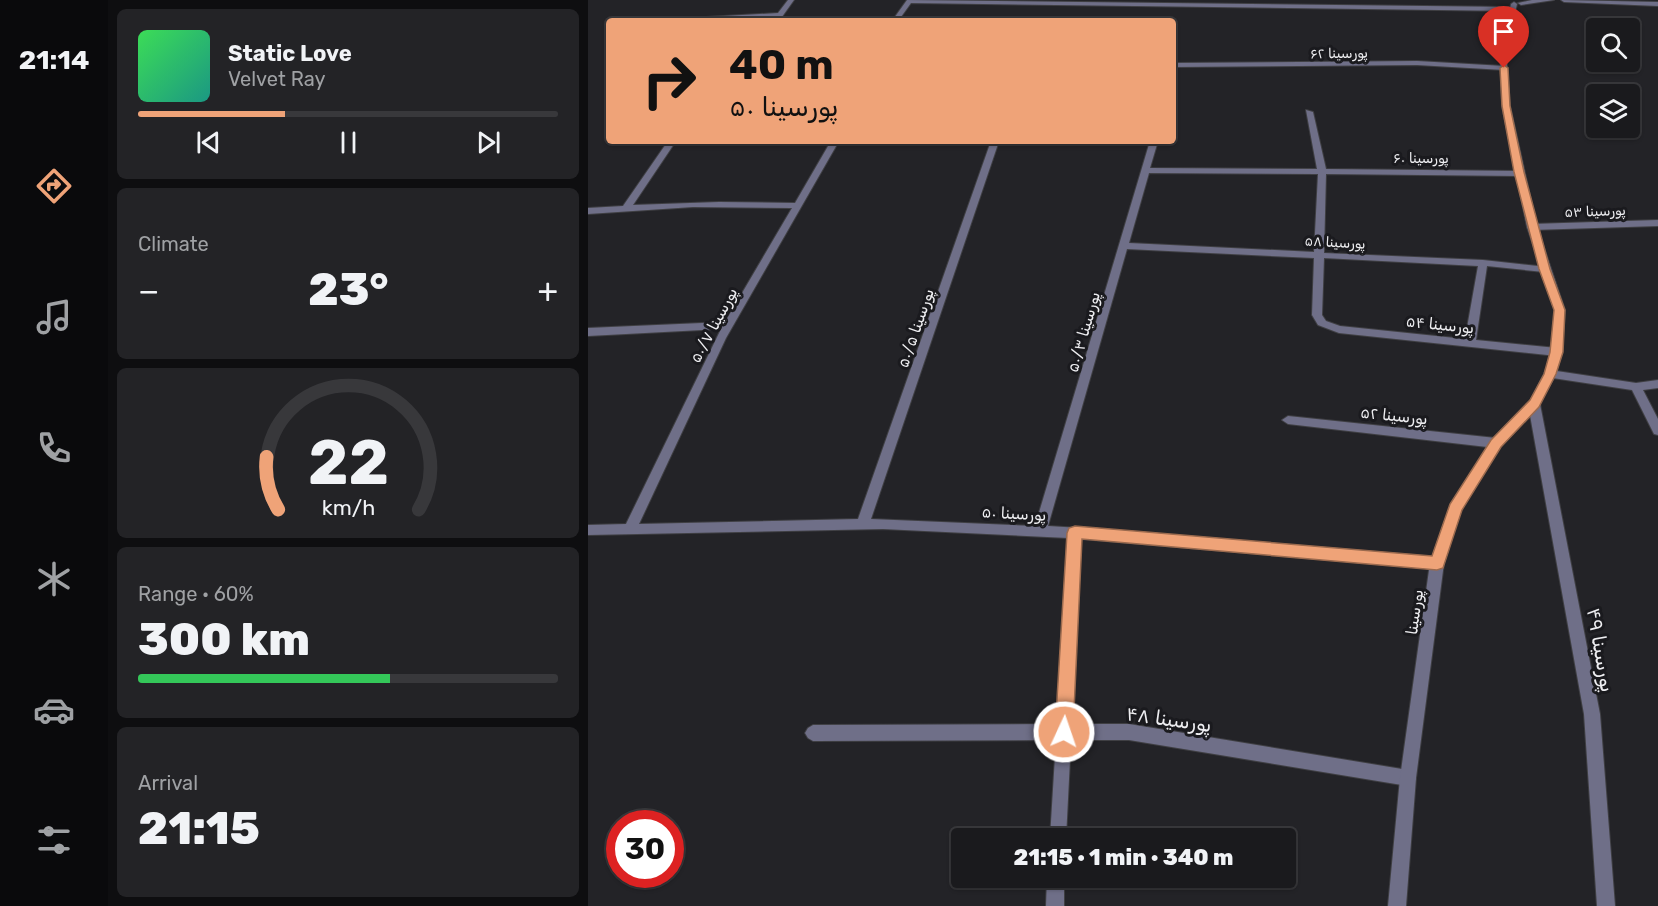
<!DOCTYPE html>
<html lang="en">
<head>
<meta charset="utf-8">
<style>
  :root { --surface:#1a1a1d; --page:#232326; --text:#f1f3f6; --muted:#9fa1a4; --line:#38383b; --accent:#efa378 }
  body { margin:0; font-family:Rubik,"Noto Sans Arabic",sans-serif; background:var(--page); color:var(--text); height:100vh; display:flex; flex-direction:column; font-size:22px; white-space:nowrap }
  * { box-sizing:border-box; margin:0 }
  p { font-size:20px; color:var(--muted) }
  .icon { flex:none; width:33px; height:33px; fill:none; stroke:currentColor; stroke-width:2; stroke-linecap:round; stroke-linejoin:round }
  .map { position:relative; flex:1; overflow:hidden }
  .drawer { display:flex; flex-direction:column; gap:9px; padding:9px; background:#0e0e10; width:480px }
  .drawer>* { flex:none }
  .banner { position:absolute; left:18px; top:18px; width:570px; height:126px; border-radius:6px; box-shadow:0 2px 4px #0004,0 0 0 2px var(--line); background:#efa378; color:#111; overflow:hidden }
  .tools { position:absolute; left:998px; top:18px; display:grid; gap:12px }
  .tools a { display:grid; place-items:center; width:54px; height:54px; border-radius:6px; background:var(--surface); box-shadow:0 2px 4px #0004,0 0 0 2px var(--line); font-size:30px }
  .speed { position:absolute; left:18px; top:810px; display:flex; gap:12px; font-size:30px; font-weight:700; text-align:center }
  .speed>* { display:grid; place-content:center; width:78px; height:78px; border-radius:50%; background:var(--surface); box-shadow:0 2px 4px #0004,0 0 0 2px var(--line); line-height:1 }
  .speed .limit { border:9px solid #d22; background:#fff; color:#111 }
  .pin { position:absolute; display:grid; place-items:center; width:51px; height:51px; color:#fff; margin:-62px -26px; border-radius:50% 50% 50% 0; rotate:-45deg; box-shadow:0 0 6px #0007 }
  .pin .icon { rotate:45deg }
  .me { position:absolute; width:66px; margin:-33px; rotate:3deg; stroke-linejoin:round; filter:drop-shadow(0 0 4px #0008) }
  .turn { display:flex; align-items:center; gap:21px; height:126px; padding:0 24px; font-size:27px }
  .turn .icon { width:78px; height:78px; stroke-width:2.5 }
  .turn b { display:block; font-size:42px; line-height:51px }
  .big { font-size:45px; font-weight:800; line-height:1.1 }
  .drawer .tile { flex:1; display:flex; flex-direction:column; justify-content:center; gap:9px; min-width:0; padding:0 21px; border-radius:9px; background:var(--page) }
  .drawer .dial { align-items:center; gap:0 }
  .dial svg { height:156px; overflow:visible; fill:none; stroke:var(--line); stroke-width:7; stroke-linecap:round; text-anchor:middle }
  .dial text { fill:var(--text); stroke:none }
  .song { display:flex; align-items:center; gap:18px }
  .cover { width:72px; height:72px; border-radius:9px; background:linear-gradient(135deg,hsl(130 70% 55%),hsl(170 70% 35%)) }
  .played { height:6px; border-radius:3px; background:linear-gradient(90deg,var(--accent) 35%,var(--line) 35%) }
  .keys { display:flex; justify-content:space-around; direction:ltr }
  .heat { display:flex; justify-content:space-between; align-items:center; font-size:33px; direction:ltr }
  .charge { height:9px; border-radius:4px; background:linear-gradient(90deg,#34c759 60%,var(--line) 0) }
  .trip { position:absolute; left:363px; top:828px; width:345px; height:60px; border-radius:6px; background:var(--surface); box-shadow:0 2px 4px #0004,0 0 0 2px var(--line); font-weight:800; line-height:60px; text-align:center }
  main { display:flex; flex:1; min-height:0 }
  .menu { display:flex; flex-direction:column; width:108px; justify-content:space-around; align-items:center; background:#0a0a0c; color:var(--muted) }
  .menu .icon { width:42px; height:42px }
  .menu .current { color:var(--accent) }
  .menu b { font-size:27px; color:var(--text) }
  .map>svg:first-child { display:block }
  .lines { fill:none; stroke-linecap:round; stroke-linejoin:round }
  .minor-casing { stroke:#3f3f43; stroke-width:2 }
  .tertiary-casing { stroke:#3f3f43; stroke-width:2 }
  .minor { fill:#6f6f88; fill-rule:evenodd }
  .tertiary { fill:#6f6f88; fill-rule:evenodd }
  .route { fill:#efa378; stroke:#9b6a4e; stroke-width:1.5 }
  .labels { text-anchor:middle; stroke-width:6; stroke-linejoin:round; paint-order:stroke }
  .far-street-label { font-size:14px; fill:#eeeef1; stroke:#1a1a1e }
  .street-label { font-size:16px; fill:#eeeef1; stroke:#1a1a1e }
  .near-street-label { font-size:20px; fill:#eeeef1; stroke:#1a1a1e }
</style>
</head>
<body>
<main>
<nav class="menu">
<b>21:14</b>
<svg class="icon current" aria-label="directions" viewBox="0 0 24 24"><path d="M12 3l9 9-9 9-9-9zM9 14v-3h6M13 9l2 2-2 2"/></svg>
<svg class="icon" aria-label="music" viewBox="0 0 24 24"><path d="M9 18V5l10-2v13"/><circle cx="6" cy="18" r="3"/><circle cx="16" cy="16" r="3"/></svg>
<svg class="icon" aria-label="phone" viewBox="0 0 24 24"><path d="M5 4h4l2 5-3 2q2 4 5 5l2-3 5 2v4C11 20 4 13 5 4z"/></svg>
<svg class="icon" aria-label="climate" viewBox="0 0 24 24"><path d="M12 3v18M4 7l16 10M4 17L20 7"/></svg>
<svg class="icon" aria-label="car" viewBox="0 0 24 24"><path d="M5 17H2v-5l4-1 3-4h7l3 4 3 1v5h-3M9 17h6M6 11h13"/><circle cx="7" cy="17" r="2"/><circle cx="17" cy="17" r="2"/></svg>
<svg class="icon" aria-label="filters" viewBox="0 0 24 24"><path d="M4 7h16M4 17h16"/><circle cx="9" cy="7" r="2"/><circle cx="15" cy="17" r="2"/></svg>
</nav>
<section class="drawer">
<div class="tile">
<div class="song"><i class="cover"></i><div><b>Static Love</b><p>Velvet Ray</p></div></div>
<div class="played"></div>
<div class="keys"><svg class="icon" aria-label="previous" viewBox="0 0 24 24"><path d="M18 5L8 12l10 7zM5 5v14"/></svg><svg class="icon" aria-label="pause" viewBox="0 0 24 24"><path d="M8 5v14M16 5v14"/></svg><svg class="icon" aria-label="next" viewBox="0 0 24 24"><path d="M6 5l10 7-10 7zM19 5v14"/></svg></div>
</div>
<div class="tile"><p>Climate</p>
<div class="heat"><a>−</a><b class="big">23°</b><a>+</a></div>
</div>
<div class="tile dial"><svg viewBox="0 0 100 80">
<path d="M14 69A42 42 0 1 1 86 69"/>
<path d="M14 69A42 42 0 0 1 8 42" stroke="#efa378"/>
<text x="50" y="56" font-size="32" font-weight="700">22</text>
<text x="50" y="72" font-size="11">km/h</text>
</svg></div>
<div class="tile"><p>Range · 60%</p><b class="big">300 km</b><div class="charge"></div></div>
<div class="tile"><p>Arrival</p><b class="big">21:15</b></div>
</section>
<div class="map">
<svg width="1070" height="906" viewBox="0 0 1070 906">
  <rect width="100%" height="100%" fill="#232327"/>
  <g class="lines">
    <!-- minor casing -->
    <g class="minor-casing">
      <path id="minor" d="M200 0H206L191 21H185L187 17 79 21 82 19 190 13Z
        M319 0 925 7 928 9 925 11 323 3 310 21H304Z
        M829 61 916 66 920 68 916 70 829 65 585 67V63Z
        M718 110 725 112 738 169 934 171 935 173 931 176 738 174 736 253 895 260 959 267 961 269 956 272 899 266 888 340 969 348 974 352 969 356 751 333 730 325 724 315 726 258 539 249 460 526 509 529 849 557 854 559 856 563 854 567 849 569 493 539 484 724H541L820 770 826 772 828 778 826 784 820 786 541 740H483L478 838H462L468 740 225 741 220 738 217 733 220 728 225 725 469 724 480 538 295 529 0 535V525L38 524 133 329 0 336V328L137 322 204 208 105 207 0 214V208L35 206 80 141H88L45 205 131 202 207 203 243 141H251L138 338 51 524 270 519 403 141H411L283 519 447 526 562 141H570L562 168 729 169ZM561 173 730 174 726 252 541 243ZM736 258 890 266 877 339 752 326 738 321 734 315Z
        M1070 220V226L944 230 939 227 944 224Z
        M962 370 1048 383 1070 380V388L1055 390 1070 419V435L1066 434 1044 390 958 377 956 374 958 371Z
        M946 400 952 404 1012 714 1027 906H1009L996 714 940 404Z
        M700 416 908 438 914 443 908 448 700 424 694 420Z
        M459 878H476V906H458Z"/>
    </g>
    <!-- tertiary casing -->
    <g class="tertiary-casing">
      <path id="tertiary" d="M944 0H966L933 5 930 3Z
        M973 0 1070 2V6L976 2Z
        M926 2 929 4 918 52 922 106 949 227 977 310 974 352 968 374 950 407 912 446 873 509 856 563 828 778 818 906H800L812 778 842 563 863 504 904 440 942 401 956 374 964 352 967 310 939 227 914 106 912 52 923 4Z"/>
    </g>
    <!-- minor -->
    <use href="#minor" class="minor"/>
    <!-- tertiary -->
    <use href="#tertiary" class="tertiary"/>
  </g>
  <!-- route -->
  <path class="route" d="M916 65 920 68 922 106 936 172 962 269 977 310 975 352 968 374 951 407 913 447 874 510 855 568 849 570 494 539 485 732 482 739 476 741 470 739 467 732 479 533 481 528 487 526 844 556 862 504 903 440 942 400 956 374 962 352 966 310 951 269 926 172 914 106 912 68Z"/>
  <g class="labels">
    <!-- far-street labels -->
    <g class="far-street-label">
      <text transform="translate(751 53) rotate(-1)" y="5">پورسینا ۶۲</text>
      <text x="833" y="163">پورسینا ۶۰</text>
      <text transform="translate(1007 211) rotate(-2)" y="5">پورسینا ۵۳</text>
      <text transform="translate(747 242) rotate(3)" y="5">پورسینا ۵۸</text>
    </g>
    <!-- street labels -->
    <g class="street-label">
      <text transform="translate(852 324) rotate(6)" y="6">پورسینا ۵۴</text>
      <text transform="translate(125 325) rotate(-62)" y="6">پورسینا ۵۰/۷</text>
      <text transform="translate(327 328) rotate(-71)" y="6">پورسینا ۵۰/۵</text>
      <text transform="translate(495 332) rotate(-74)" y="6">پورسینا ۵۰/۳</text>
      <text transform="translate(806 415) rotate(6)" y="6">پورسینا ۵۲</text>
      <text transform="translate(426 513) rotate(3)" y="6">پورسینا ۵۰</text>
      <text transform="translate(826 612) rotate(-82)" y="6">پورسینا</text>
    </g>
    <!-- near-street labels -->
    <g class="near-street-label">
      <text transform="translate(1013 650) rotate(80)" y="7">پورسینا ۴۹</text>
      <text transform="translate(581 719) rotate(8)" y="7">پورسینا ۴۸</text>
    </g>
  </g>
</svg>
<div class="tools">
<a><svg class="icon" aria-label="search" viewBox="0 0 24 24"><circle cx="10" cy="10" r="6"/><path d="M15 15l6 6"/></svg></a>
<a><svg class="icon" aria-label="layers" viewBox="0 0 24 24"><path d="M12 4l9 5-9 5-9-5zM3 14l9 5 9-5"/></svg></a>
</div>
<div class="speed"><div class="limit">30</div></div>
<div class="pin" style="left:916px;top:68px;background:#d93025"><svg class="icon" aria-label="arrive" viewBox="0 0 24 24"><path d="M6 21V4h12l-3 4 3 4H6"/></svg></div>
<svg class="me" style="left:476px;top:732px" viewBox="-20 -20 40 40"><circle r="17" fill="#efa378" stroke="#fff" stroke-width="3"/><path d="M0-11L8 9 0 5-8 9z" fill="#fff"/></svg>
<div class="trip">21:15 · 1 min · 340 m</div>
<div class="banner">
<div class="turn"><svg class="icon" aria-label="right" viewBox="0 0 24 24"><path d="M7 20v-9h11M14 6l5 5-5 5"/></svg><div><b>40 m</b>پورسینا ۵۰</div></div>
</div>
</div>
</main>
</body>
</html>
